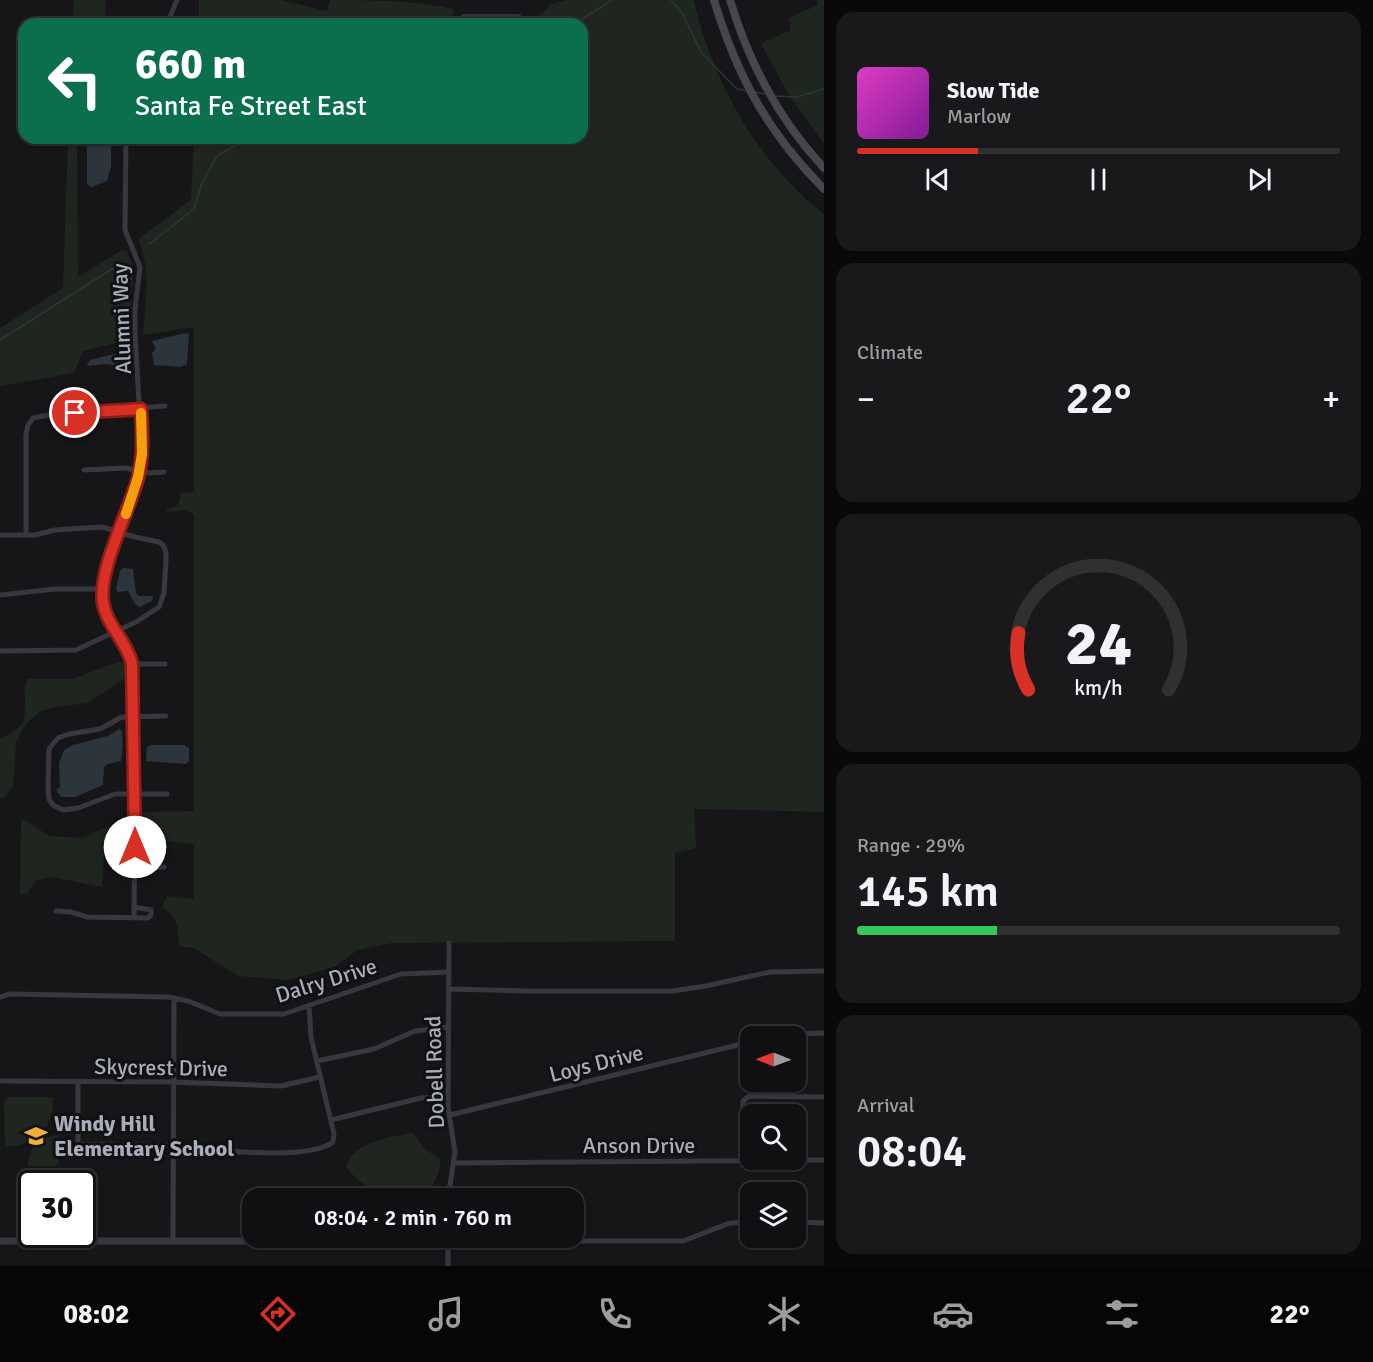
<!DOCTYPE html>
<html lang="en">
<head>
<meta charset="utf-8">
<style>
  :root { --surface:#101012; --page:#19191b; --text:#f1f3f6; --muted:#9c9d9f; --line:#303032; --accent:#d93025 }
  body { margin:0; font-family:Signika,sans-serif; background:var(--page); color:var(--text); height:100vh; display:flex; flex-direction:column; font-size:22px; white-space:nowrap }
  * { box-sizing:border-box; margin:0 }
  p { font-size:20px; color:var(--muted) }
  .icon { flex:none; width:33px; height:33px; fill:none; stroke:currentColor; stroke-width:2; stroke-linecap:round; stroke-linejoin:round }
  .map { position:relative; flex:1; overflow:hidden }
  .panel { display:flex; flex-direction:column; gap:12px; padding:12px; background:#09090a; width:549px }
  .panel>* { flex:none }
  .banner { position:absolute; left:18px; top:18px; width:570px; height:126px; border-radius:18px; box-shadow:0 2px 4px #0004,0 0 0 2px var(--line); background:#0b6e4f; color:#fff; overflow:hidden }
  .needle { width:39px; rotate:271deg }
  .fabs { position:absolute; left:740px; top:1026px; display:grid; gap:12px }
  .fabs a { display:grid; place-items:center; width:66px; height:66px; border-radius:12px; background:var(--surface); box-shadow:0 2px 4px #0004,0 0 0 2px var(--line); font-size:30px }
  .speed { position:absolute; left:18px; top:1170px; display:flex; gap:12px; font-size:30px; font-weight:700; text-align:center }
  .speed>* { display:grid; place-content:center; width:78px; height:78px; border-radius:50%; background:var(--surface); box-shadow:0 2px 4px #0004,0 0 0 2px var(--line); line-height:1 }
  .speed .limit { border:3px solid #111; border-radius:9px; background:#fff; color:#111 }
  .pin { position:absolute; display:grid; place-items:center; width:51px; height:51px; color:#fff; margin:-26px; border:3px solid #fff; border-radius:50%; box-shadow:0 2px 6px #0007 }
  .me { position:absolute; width:66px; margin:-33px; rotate:0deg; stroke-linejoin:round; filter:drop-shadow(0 0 4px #0008) }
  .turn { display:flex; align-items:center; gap:21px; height:126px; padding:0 18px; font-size:27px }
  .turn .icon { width:78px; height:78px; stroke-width:2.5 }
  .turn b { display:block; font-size:42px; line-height:51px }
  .big { font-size:45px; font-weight:600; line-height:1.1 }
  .panel .card { flex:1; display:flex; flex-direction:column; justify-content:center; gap:9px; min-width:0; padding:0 21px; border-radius:18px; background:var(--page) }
  .panel .dial { align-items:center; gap:0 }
  .dial svg { height:156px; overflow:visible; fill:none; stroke:var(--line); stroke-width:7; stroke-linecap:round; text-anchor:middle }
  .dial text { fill:var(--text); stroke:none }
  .song { display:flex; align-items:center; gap:18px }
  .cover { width:72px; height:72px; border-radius:9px; background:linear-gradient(135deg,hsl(310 70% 55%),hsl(290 70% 35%)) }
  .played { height:6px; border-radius:3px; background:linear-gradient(90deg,var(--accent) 25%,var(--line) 25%) }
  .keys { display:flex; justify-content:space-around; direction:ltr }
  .heat { display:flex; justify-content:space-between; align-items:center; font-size:33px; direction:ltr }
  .charge { height:9px; border-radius:4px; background:linear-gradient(90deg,#34c759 29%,var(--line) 0) }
  .trip { position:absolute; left:242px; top:1188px; width:342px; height:60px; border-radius:18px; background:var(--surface); box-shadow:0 2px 4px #0004,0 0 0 2px var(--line); font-weight:600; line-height:60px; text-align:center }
  .tabs { display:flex; height:96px; justify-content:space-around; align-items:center; background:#060607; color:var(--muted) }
  .tabs .icon { width:42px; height:42px }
  .tabs .active { color:var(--accent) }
  .tabs b { font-size:27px; color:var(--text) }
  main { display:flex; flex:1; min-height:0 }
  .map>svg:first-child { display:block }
  .green { fill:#1e261f }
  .water { fill:#2c353c }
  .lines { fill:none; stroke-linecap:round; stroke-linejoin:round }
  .stream { stroke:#2c353c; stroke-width:1.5 }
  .minor { stroke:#37383d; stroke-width:5 }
  .tertiary { stroke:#37383d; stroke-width:7 }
  .secondary { stroke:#45474d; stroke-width:8 }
  .route-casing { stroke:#8d1f18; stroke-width:15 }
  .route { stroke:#d93025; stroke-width:10 }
  .slow { stroke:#f59e0b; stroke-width:10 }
  .labels { text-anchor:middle; stroke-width:6; stroke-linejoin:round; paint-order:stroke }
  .street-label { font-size:22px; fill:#a8adb8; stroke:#111113 }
  .poi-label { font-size:22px; font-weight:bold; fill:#a8adb8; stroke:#111113; text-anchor:start }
</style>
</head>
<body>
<main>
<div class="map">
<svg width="824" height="1266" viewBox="0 0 824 1266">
  <rect width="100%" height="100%" fill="#161618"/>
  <!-- green -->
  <path class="green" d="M74 0H106L105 24H73Z
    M199 0H281L327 11 330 0C371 0 413 0 453 9V24H199Z
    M567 0H694C712 82 758 162 824 214V812L694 809 696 848 675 853V941L392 943 357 950 335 967 288 980 238 976 194 948 179 946C178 926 179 920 162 907L167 896 194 899V844L141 839 140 812 194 811V514L183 510 168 513 166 510 178 505 181 493 194 492V327L143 335C145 301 152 271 138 239L191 200 194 138H582V24H520L543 13 551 4Z
    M817 0H824V144L788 94 761 43 791 30 788 18 818 5Z
    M68 138H77L78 277 122 250 127 251 134 268 127 340 83 351 74 373 0 386V328L63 288Z
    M117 662H125L127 677 88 703 55 707 41 711 26 724 16 742 13 786 4 798H0V739C5 736 13 733 17 729 33 715 19 694 28 679H73Z
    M25 820 49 836 84 838 101 829 128 820 127 850 123 855 107 854 104 857 102 886H95L53 877 36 880 27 894 20 895 21 821Z
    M8 1097H53C54 1129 35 1145 5 1147L4 1102Z
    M412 1132 426 1150 441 1159 439 1171 430 1192C393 1194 372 1199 346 1167 355 1140 388 1139 412 1132Z
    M59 1135V1162L54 1166H28C29 1145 39 1137 59 1135Z"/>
  <!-- water -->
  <path class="water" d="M462 14H523L502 24H458Z
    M87 138H111V167L107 181 91 187 87 184Z
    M185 333 189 334 187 364 181 367 154 365 152 353 156 349 152 341Z
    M122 352 120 366 106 364 89 366 87 364 90 360Z
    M123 568 133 569 136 593 139 596H153L152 601 140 607 135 604 128 591 118 592 116 589 120 571Z
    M119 729 122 731 123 747 121 761 107 764 104 767 103 785 75 797H61L56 790 60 787 59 763 64 750 73 745 108 736Z
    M151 745H184L189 748V761L186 764 146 761 147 747Z"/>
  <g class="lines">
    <!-- stream -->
    <path class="stream" d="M671 0 682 13 701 52 737 89 747 91
      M574 24 612 0
      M754 92 765 94
      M775 96 797 97 824 89
      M149 244 194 209 202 183 217 156 248 138
      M0 340 123 262"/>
    <!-- minor -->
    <path class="minor" d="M167 24 177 0
      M126 138 125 230 140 267 135 309V334L142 454 138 477 107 567 102 589 103 602 107 616 127 648 132 664 135 803 134 918
      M84 470 126 468 149 473 164 472
      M0 535H35L55 530 102 527 135 537 159 542 163 545 166 552V560L164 593 159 607 136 622 76 650 0 651
      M26 535V435L28 425 33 418 54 414 165 406
      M0 595 55 589H102
      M132 664H165
      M166 716 122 717 100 729 69 734 58 738 49 749 48 786 49 799 53 805 63 810 78 808 115 794H167
      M135 869 164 867
      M56 911 71 912 87 917 148 918 151 915V910L134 907
      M449 989 525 991H672L706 986 770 972 824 971
      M0 997 10 994 168 997 188 1001 220 1014H284L401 974 449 972
      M775 1036 793 1034 824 1033
      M317 1061 374 1049 415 1031 448 1027
      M0 1081 170 1082 281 1086 320 1077
      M78 1082V1144L166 1145 173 1147C208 1149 308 1162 333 1142L334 1134 311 1037 309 1006
      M450 1115 750 1042
      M331 1120 421 1098 448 1097
      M742 1160 743 1101 749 1096 824 1097
      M454 1163 824 1160
      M448 1198 455 1152 448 1107 449 943
      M795 1222 824 1223
      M173 1241 174 998
      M448 1241H683L730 1223 750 1222
      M448 1266V1238"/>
    <!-- tertiary -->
    <path class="tertiary" d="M0 1241H448"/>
    <!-- secondary -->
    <path class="secondary" d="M714 0C737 76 768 133 824 189
      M730 0C749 63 779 120 824 168"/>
  </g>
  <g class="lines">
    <!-- route casing -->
    <g class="route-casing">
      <path id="route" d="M75 413 141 409C142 432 144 454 138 478 129 511 98 570 103 602 106 625 127 641 132 664L135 847"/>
    </g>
    <!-- route -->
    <use href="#route" class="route"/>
    <!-- slow -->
    <path class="slow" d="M126 514 138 477 142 454 141 413"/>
  </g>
  <!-- icons -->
  <defs>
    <g id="school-bare" transform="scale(1.8)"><path d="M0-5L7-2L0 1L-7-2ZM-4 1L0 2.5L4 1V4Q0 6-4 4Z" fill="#f2b134" stroke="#111113" stroke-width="2.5" paint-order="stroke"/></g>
  </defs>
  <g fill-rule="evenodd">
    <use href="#school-bare" x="36" y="1136"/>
  </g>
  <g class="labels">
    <!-- street labels -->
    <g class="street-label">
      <text transform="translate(121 319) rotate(-92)" y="8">Alumni Way</text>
      <text transform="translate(326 980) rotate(-17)" y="8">Dalry Drive</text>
      <text transform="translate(596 1063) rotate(-14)" y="8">Loys Drive</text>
      <text transform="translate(161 1067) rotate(1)" y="8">Skycrest Drive</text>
      <text transform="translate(434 1072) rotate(-92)" y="8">Dobell Road</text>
      <text x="639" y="1153">Anson Drive</text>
    </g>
    <!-- poi labels -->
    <g class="poi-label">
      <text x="54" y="1131">Windy Hill<tspan x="54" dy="25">Elementary School</tspan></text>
    </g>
  </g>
</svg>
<div class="fabs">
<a><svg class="needle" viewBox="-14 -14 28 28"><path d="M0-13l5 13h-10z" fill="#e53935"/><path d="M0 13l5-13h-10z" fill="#9c9d9f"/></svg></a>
<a><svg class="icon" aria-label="search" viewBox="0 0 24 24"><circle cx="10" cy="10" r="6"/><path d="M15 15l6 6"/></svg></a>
<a><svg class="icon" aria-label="layers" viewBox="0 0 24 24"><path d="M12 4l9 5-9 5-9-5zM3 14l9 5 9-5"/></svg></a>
</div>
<div class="speed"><div class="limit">30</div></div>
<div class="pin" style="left:75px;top:413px;background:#d93025"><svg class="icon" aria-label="arrive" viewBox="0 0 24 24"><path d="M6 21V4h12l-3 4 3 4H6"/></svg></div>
<svg class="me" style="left:135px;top:847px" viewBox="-20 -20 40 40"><circle r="19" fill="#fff"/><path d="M0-13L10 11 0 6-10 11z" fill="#d93025"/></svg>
<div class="trip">08:04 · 2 min · 760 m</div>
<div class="banner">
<div class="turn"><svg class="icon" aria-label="left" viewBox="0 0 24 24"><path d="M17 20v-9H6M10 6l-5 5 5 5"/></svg><div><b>660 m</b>Santa Fe Street East</div></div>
</div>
</div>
<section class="panel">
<div class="card">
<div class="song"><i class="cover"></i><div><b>Slow Tide</b><p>Marlow</p></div></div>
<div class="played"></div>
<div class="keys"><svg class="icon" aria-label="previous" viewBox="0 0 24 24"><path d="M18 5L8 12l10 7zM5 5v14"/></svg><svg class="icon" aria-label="pause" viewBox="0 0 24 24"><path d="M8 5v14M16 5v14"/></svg><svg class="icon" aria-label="next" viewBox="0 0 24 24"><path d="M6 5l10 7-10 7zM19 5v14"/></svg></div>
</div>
<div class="card"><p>Climate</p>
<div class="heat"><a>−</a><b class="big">22°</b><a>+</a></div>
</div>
<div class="card dial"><svg viewBox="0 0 100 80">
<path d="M14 69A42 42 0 1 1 86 69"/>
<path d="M14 69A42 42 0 0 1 9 40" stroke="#d93025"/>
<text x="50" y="56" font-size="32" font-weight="700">24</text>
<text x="50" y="72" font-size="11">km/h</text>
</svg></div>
<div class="card"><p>Range · 29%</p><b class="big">145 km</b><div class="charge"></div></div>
<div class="card"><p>Arrival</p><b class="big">08:04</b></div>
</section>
</main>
<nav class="tabs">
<b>08:02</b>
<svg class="icon active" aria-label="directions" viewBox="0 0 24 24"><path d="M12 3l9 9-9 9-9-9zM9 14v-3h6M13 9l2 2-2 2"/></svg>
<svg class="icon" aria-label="music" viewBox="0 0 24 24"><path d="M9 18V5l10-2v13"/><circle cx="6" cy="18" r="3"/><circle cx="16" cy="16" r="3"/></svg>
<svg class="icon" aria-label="phone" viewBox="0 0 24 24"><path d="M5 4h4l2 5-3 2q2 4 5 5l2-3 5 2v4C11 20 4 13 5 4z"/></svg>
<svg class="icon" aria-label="climate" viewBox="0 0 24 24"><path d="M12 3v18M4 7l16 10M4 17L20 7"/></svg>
<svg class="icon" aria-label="car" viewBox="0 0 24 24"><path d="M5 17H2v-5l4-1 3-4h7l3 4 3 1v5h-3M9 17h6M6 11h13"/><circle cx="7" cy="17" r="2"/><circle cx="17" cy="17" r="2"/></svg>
<svg class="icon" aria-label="filters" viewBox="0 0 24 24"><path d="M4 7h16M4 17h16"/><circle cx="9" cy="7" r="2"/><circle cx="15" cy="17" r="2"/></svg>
<b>22°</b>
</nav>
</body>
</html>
